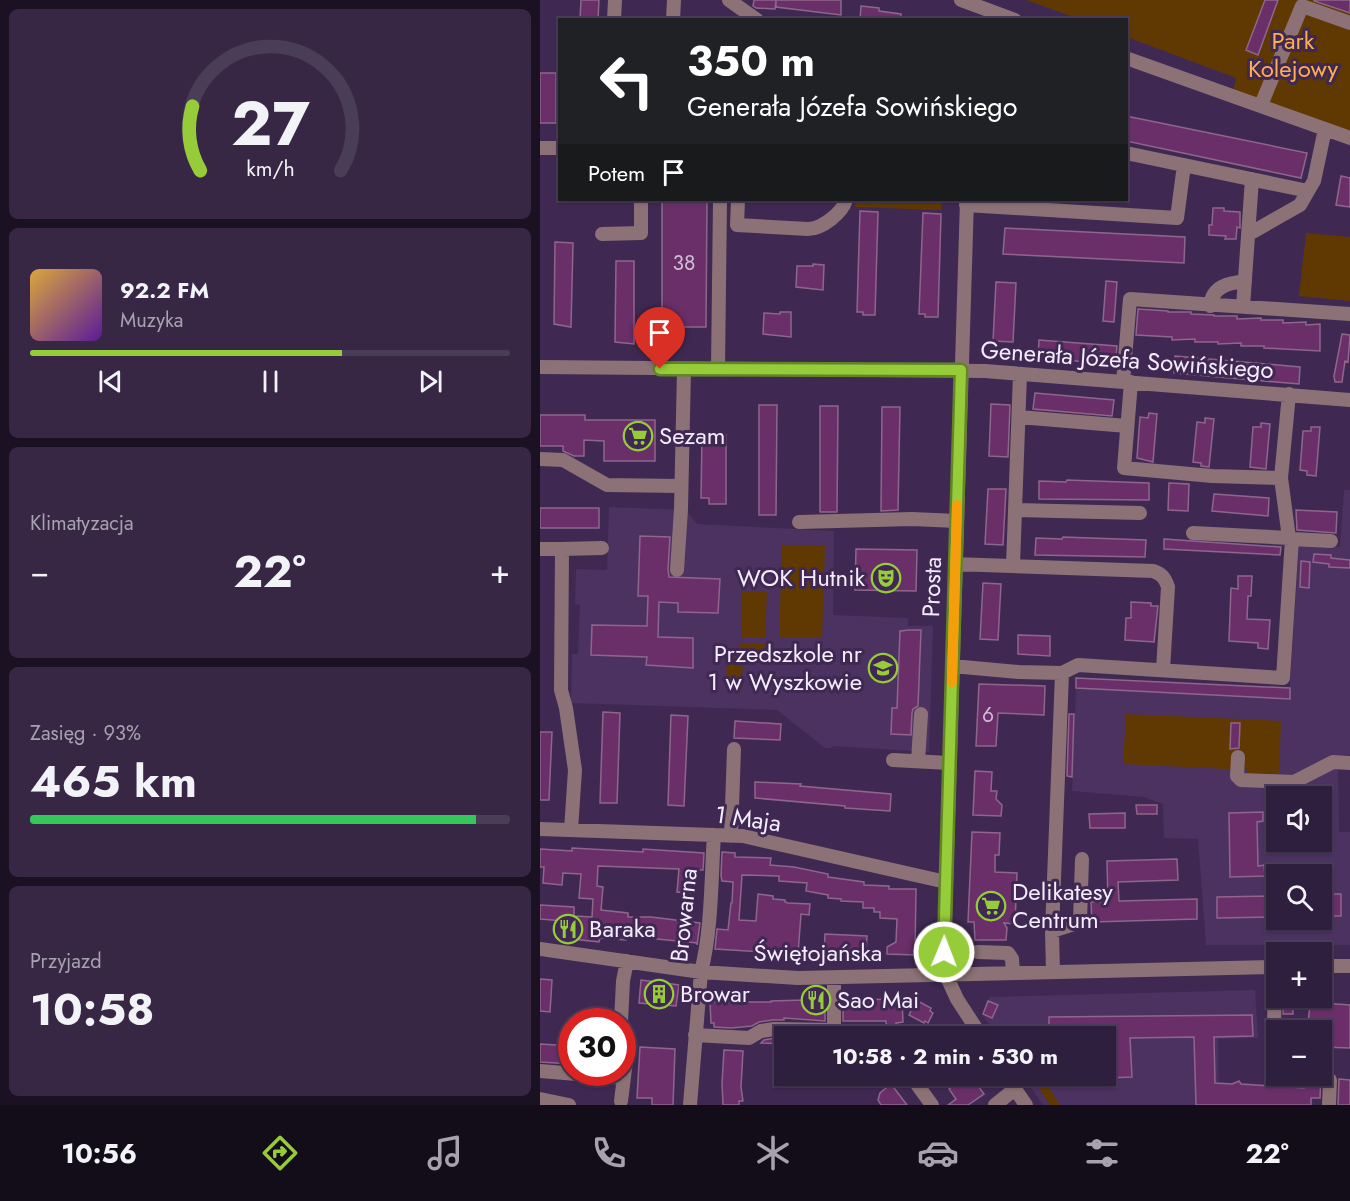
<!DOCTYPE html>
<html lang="pl">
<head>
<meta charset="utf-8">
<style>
  :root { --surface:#2f1f3e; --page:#372745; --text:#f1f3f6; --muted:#a7a2b0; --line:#4a3d58; --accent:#96cc3a }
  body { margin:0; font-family:Jost,sans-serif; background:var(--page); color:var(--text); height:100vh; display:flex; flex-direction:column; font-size:22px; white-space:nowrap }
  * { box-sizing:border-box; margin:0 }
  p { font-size:20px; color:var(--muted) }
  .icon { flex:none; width:33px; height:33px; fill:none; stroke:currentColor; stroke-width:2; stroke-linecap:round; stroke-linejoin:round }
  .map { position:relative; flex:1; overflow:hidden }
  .side { display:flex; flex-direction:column; gap:9px; padding:9px; background:#1a1122; width:540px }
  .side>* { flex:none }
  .guide { position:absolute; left:18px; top:18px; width:570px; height:183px; border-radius:0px; box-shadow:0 2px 4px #0004,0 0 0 2px var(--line); background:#202124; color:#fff; overflow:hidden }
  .tools { position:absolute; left:726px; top:786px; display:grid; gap:12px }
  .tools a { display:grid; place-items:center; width:66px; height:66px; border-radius:0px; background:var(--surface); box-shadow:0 2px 4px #0004,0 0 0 2px var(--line); font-size:30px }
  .speed { position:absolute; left:18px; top:1008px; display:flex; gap:12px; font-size:30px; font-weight:700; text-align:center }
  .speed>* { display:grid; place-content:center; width:78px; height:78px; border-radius:50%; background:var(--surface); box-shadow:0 2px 4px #0004,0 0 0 2px var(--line); line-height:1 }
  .speed .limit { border:9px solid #d22; background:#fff; color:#111 }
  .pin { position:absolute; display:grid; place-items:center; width:51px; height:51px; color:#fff; margin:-62px -26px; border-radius:50% 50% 50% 0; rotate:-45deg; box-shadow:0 0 6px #0007 }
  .pin .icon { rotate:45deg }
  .me { position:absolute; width:66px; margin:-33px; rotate:1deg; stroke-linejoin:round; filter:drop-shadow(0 0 4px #0008) }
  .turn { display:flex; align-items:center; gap:21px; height:126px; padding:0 30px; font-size:27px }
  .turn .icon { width:78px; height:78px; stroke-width:2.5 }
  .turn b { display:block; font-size:42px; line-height:51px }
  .then { display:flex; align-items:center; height:57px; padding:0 30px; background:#0003; gap:12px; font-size:22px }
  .big { font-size:45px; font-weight:700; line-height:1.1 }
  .side .tile { flex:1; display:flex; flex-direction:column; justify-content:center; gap:9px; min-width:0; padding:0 21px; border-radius:9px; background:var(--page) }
  .side .dial { align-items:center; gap:0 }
  .dial svg { height:156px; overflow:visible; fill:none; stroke:var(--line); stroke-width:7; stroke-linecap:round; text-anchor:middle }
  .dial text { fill:var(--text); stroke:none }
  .song { display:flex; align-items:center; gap:18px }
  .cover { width:72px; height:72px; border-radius:9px; background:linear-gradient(135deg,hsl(40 70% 55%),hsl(270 70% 35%)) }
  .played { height:6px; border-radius:3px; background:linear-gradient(90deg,var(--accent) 65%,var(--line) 65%) }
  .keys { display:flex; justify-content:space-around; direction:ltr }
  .heat { display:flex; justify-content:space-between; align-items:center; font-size:33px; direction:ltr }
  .charge { height:9px; border-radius:4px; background:linear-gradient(90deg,#34c759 93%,var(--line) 0) }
  .trip { position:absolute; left:234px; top:1026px; width:342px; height:60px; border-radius:0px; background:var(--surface); box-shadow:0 2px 4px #0004,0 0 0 2px var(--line); font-weight:700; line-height:60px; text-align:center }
  .tabs { display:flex; height:96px; justify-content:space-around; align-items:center; background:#130c19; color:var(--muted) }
  .tabs .icon { width:42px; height:42px }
  .tabs .active { color:var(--accent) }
  .tabs b { font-size:27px; color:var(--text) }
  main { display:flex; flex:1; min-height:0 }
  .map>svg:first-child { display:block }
  .built { fill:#4b3260; fill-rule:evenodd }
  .green { fill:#603902 }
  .building { fill:#6a2f69; stroke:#8e668c; stroke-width:1.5 }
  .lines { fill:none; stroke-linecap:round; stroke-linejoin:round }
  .minor { stroke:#8c7276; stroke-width:14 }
  .route-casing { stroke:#628526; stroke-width:15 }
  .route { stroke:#96cc3a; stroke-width:10 }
  .slow { stroke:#f59e0b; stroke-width:10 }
  .labels { text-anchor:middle; stroke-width:6; stroke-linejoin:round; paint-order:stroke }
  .number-label { font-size:21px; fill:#d2bdd7 }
  .park-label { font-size:24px; fill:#feae4d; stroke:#3f2952 }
  .street-label { font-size:24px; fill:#f4ecfc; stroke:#3f2952 }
  .poi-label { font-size:24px; fill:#f4ecfc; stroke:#3f2952; text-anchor:start }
</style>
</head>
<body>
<main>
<section class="side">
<div class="tile dial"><svg viewBox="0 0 100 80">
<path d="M14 69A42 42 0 1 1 86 69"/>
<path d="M14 69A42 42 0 0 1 10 36" stroke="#96cc3a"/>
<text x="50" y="56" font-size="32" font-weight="700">27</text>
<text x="50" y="72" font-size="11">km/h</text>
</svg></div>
<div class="tile">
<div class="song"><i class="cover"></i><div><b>92.2 FM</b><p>Muzyka</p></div></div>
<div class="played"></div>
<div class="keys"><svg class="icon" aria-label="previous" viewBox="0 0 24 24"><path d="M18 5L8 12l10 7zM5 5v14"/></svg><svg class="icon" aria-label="pause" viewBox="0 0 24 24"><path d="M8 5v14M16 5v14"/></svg><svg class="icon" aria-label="next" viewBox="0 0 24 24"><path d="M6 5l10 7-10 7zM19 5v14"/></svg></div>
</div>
<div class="tile"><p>Klimatyzacja</p>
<div class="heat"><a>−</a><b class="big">22°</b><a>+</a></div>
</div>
<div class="tile"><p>Zasięg · 93%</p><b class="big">465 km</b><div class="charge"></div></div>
<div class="tile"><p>Przyjazd</p><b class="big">10:58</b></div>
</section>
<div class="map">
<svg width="810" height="1105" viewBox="0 0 810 1105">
  <rect width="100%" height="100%" fill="#3f2952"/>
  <!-- built -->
  <path class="built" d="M804 490H810V755H802L798 769 799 832H810V945H666L658 839 624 838 623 804 604 797 532 791 536 688 749 698 759 545 800 547ZM736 796H782V842H736ZM736 874H782V920H736Z
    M69 507 146 510 157 524 294 531 293 615 368 618V626H393L389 752 292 746 291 748H285L237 710 31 703 32 654H38L40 605 35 604 36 569 67 570Z
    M715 990 718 1038 678 1039 679 1105H503L483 1076H566V1036H458L443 1016 452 1018 455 1011 458 1005 448 1001 450 997Z"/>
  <!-- green -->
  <path class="green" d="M486 0H810V133L693 92 696 78 587 37 586 20 539 19Z
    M316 200H402L401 210 315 207Z
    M766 233 810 237V301L759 296Z
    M242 545 285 546 282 638 239 637Z
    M202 591 227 592 225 638 201 637Z
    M199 644H234V655L199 654Z
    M187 657 203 658 202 682 186 681Z
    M586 714 741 721 739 774 707 773V770L583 764Z
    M491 1076H501L520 1105H510Z"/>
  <!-- building -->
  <path class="building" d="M41 0H59L58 20H40Z
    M214 0H236L235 9 216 8 213 6Z
    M236 0H301V15L236 7Z
    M725 0H738L718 55 706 50Z
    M774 0H810V13L774 1Z
    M321 6 339 8V11L361 14V20H320Z
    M0 73H16V123H0Z
    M586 116 767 153 761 178 586 141Z
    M801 176 810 178V207L796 205Z
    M122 200H167L166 327H122Z
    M673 208H684V211L700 212V228L697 227 696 239H685L686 236 669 235V225H672Z
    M320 211 338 212 335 315H323V312H317Z
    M383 213 401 214 398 317H385V314H379Z
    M465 228 645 237 644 263 463 254Z
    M15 242 33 243 31 327 14 324Z
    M76 261H94V344L75 342Z
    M273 264 284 265 283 290 256 287 257 266H273Z
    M566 281 577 282 574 322 563 321Z
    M456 282 476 283 473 342 453 341Z
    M598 309 628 311V312H651V314L674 315V316H697V319L721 318V320H743V323L766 322V325L780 324V351L724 348V346H701V343L678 344V342H655V339L632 340V337L596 335Z
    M240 312H251V337L223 334 224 313 240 314Z
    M802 334 810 335 808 362 805 361 802 382H795L794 376Z
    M499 340 577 346 575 364 498 358Z
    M635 356 760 367 759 384 634 373Z
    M495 393 574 400 572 416 493 409Z
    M451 404 470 405 468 457 449 456Z
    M219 405H237L236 515H219Z
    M280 406H298L297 512H280Z
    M342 407H360L358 510 341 511Z
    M609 413 617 414 613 462 597 458 600 417 608 418Z
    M0 415H45V420H115V461H64V441L44 440V456H34L23 451V446H0Z
    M665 418 674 419 669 467 661 466V463L653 462 657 422 665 423Z
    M721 423 730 424 726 469 710 467 713 427H721Z
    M771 427H780L776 476 767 475V471L760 470 763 431H771Z
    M162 435H186V504H169V498H161Z
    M527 480 609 483V500L499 499V481L526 482Z
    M629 483 649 484 648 511 628 510Z
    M448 489H466L463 545 445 544Z
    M674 494 729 498 728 516 672 511Z
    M0 508H59V528H0Z
    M756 510 797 512 796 533 757 530Z
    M100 536 130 537 128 569 129 577 180 579 178 613 138 612V603L119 602 118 637 153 638V668L106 665 107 657 51 655 52 625 107 626 108 596H98Z
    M523 537 606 540 605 557 495 555 496 538 522 539Z
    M624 539 741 547 740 555 624 549Z
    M316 549 377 550 376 591 315 590Z
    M774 554 791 555V558L810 560V568L789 567V564L773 562Z
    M761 561 770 562 769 588 760 587Z
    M698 576H712L711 596H708L707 619 730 620 728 649 718 648V643L689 641 691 588 698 589Z
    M443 583 461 584 458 640 440 639Z
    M591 602 611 603V606H618L614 642 585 640 586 618H591Z
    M369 630H381L378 706 373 709 372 713 371 735 351 734 352 708H357L360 631Z
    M478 635 510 636V656L478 654Z
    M536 678 750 688V699L536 688Z
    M439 684 505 686 504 715 458 713 456 746H436Z
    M63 712 80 713 77 803H60Z
    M529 714H534L532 777 527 776Z
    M131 715 148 716 144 806 128 805Z
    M195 721 241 724 240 740 194 738Z
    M691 723H700L699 748 690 749Z
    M0 732H12L9 800H0Z
    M435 771 452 772 451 791H457L456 799 462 805 461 816 433 815Z
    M215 782 261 784 260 786 351 794 350 811 305 808V806L215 798Z
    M596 805H617V814H597Z
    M723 812V821L717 822 718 866 724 865 725 876 690 877 689 813Z
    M585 813V828H550L549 814Z
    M432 832 460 833 459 855H455V872L477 873 475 924 464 923 467 928 466 940H435L434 922H428Z
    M32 848 103 852V849L164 853 163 870H151L150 893 137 892 139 869 58 866 57 886 63 887 61 910 88 913V917H111L160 923 157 945V943L87 936 86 940 60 938 59 942 23 938 24 921 0 919V905L34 907V916L52 917 53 899 39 898 41 874 23 873 22 885 3 883 4 867H0V849L32 851Z
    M182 852 195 853V857L231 858 230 865 254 867 288 874V877L324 882V885L349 886V889H376L375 955 347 954V947L356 942 357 919 340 918V912H334V908H323V902L301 901V899L288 898V895L266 891 267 883 239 881V876L202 875 199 920 216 921 218 894 233 896V899L245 900V902L248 903 270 904 269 915 261 914 258 954 175 949 177 929 188 930 191 903H192L193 882 182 881 181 876Z
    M637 859 638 880 578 882 579 901 657 899V919L552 922 551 902H568L567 861Z
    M782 894H801V916H782Z
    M736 896V917L677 918V897Z
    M285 934 327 936 326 955 284 953Z
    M0 979 12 980 10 1012 0 1011Z
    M101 980 139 985 136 1006 99 1003Z
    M265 994H278V1002H285V1021L244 1018V1020H233L219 1022 212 1026 191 1028 174 1027V1023H171L170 1002H231V1001L265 1000Z
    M744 998H752L753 1014H743Z
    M362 999 363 1022 356 1023V1028H346V1021H303V1000Z
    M376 1000 391 1008 390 1011 393 1013 388 1023 385 1021 384 1023 369 1015Z
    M448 1001 458 1005 452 1018 443 1014Z
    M770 1002 810 1005V1048L782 1047V1026L768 1025Z
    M712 1015 713 1036 674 1037 675 1083 692 1084 699 1081 701 1084 764 1088 765 1076H781L780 1098H771V1105H656L654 1037 590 1038 592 1077 566 1078V1036H509V1017Z
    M235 1038H244V1044L221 1043 224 1040Z
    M0 1044 32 1046V1064L0 1062Z
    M100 1047 135 1049 133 1105H112V1098H97Z
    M184 1050 203 1051 201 1087 203 1101H199V1105H183L182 1083Z
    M307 1076H335L336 1086H308Z
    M412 1076H431L444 1094 428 1105H408L416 1099 409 1089 418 1083Z
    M799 1079 810 1080V1105H798Z
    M351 1084 367 1105H341L338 1100 340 1093Z"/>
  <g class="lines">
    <!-- minor -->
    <path class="minor" d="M189 0 217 20
      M421 0 475 20
      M74 20 75 0
      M133 20 134 0
      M586 58 810 138
      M721 105 762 6 810 23
      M0 148H20
      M586 153 768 191 774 181 785 129
      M198 200 197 225 268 229C282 229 302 213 306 200
      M427 200 404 952 406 975 417 999 441 1036
      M426 205 637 218 644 165
      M62 234 101 233V200
      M709 234 760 205 768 191
      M670 306C672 287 688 282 705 282
      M703 307 712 179
      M0 367 445 371 810 400
      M178 369 180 200
      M583 382 590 299 810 314
      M591 382 584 468 672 476 741 478
      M479 417 587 426
      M0 459 23 460 67 485 140 486
      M475 510 600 513
      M259 522 372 519 417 521
      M653 533 749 538
      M752 539 791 541
      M0 549H22L21 690 26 708 35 770 31 830
      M22 549 62 548
      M415 564 613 571C622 574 625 578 628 587L623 670
      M473 565 480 374
      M137 570 141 509 144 369
      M412 666 479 672 522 673 538 665 743 678 752 539 749 538 741 478 749 394
      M698 757 697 776 701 780 754 782 793 762 810 763
      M353 760 409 763
      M378 761 381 714
      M0 829 203 836 406 882
      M191 836 194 749
      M512 931 540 922 542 859
      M0 949 161 972 258 978 736 967
      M437 952 468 953 472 959 473 973
      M782 966H810
      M513 972 512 931 522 673
      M294 978V1036
      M81 1022 83 981 87 961
      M734 1031 735 967
      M155 1035 209 1038 221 1031 234 1029 294 1030
      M0 1071 84 1078
      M371 1076 392 1105
      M466 1076 486 1105
      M0 1099 29 1105
      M81 1101 87 1053 82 1043
      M150 1105 161 972C172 929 171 879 174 835
      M455 1105 475 1089
      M789 1105 790 1080"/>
  </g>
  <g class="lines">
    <!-- route casing -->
    <g class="route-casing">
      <path id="route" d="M120 369 421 370 404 952"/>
    </g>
    <!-- route -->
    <use href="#route" class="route"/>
    <!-- slow -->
    <path class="slow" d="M412 682 417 505"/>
  </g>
  <!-- icons -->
  <defs>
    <g id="supermarket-ring" transform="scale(1.5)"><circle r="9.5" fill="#3f2952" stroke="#96cc3a" stroke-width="1.5"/><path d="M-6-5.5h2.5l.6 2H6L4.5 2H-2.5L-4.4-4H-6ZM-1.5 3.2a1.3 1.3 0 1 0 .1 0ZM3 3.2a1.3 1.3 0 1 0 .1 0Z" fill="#96cc3a"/></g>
    <g id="theatre-ring" transform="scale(1.5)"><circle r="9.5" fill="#3f2952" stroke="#96cc3a" stroke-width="1.5"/><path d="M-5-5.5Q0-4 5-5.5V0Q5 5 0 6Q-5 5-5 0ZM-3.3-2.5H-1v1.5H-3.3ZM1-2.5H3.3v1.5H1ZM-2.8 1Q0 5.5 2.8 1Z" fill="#96cc3a"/></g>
    <g id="school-ring" transform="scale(1.5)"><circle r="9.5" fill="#3f2952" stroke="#96cc3a" stroke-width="1.5"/><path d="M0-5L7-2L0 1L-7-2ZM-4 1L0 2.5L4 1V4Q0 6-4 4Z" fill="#96cc3a"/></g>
    <g id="restaurant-ring" transform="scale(1.5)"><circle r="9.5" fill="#3f2952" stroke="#96cc3a" stroke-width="1.5"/><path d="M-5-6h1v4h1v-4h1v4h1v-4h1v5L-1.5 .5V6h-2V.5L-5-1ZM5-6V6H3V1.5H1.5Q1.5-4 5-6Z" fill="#96cc3a"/></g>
    <g id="building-ring" transform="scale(1.5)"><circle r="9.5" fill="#3f2952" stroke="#96cc3a" stroke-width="1.5"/><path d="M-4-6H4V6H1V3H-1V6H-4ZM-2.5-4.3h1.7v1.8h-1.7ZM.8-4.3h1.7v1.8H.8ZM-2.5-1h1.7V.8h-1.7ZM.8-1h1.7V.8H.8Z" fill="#96cc3a"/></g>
  </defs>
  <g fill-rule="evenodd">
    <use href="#supermarket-ring" x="98" y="436"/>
    <use href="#theatre-ring" x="346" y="578"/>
    <use href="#school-ring" x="343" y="668"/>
    <use href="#supermarket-ring" x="451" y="906"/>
    <use href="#restaurant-ring" x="28" y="929"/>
    <use href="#building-ring" x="119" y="994"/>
    <use href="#restaurant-ring" x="276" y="1000"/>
  </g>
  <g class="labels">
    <!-- number labels -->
    <g class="number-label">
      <text x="144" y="270">38</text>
      <text x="448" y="722">6</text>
    </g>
    <!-- park labels -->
    <g class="park-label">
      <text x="753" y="49">Park<tspan x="753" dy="28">Kolejowy</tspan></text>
    </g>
    <!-- street labels -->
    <g class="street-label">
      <text transform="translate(587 360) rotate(4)" y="8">Generała Józefa Sowińskiego</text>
      <text transform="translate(392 587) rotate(-88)" y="8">Prosta</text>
      <text transform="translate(208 819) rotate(8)" y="8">1 Maja</text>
      <text transform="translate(144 915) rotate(-84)" y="8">Browarna</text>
      <text x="278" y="961">Świętojańska</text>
    </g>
    <!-- poi labels -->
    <g class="poi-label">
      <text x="119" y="444">Sezam</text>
      <text x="325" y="586" text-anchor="end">WOK Hutnik</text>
      <text x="322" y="662" text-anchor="end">Przedszkole nr<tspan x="322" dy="28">1 w Wyszkowie</tspan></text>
      <text x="472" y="900">Delikatesy<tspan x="472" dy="28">Centrum</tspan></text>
      <text x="49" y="937">Baraka</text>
      <text x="140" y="1002">Browar</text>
      <text x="297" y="1008">Sao Mai</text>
    </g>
  </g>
</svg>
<div class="tools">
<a><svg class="icon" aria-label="sound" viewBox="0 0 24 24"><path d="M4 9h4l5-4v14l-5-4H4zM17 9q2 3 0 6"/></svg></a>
<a><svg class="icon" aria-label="search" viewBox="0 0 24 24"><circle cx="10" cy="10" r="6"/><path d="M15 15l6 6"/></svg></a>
<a>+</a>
<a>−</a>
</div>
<div class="speed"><div class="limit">30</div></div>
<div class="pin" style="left:120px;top:369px;background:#d93025"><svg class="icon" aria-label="arrive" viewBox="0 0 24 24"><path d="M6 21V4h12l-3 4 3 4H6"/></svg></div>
<svg class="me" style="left:404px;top:952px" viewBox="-20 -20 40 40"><circle r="17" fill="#96cc3a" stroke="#fff" stroke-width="3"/><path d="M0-11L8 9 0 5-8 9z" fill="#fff"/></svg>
<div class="trip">10:58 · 2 min · 530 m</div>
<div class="guide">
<div class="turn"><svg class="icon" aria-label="left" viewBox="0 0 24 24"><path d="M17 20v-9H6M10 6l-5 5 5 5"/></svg><div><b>350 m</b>Generała Józefa Sowińskiego</div></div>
<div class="then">Potem<svg class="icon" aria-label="arrive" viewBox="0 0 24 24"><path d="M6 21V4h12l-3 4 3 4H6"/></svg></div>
</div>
</div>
</main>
<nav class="tabs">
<b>10:56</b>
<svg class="icon active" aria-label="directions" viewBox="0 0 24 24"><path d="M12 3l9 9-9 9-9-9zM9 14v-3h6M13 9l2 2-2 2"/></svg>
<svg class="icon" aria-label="music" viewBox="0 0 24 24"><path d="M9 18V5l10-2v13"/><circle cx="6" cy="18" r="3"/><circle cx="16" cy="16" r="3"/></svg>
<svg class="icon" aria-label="phone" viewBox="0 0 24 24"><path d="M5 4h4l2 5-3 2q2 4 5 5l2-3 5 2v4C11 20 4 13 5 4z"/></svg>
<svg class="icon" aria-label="climate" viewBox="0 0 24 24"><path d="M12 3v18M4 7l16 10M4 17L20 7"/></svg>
<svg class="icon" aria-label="car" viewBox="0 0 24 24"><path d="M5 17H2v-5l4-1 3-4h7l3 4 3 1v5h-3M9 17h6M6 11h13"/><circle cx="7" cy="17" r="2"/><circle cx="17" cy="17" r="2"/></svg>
<svg class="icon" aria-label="filters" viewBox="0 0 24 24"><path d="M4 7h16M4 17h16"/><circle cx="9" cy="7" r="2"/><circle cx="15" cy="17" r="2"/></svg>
<b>22°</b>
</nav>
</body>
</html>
